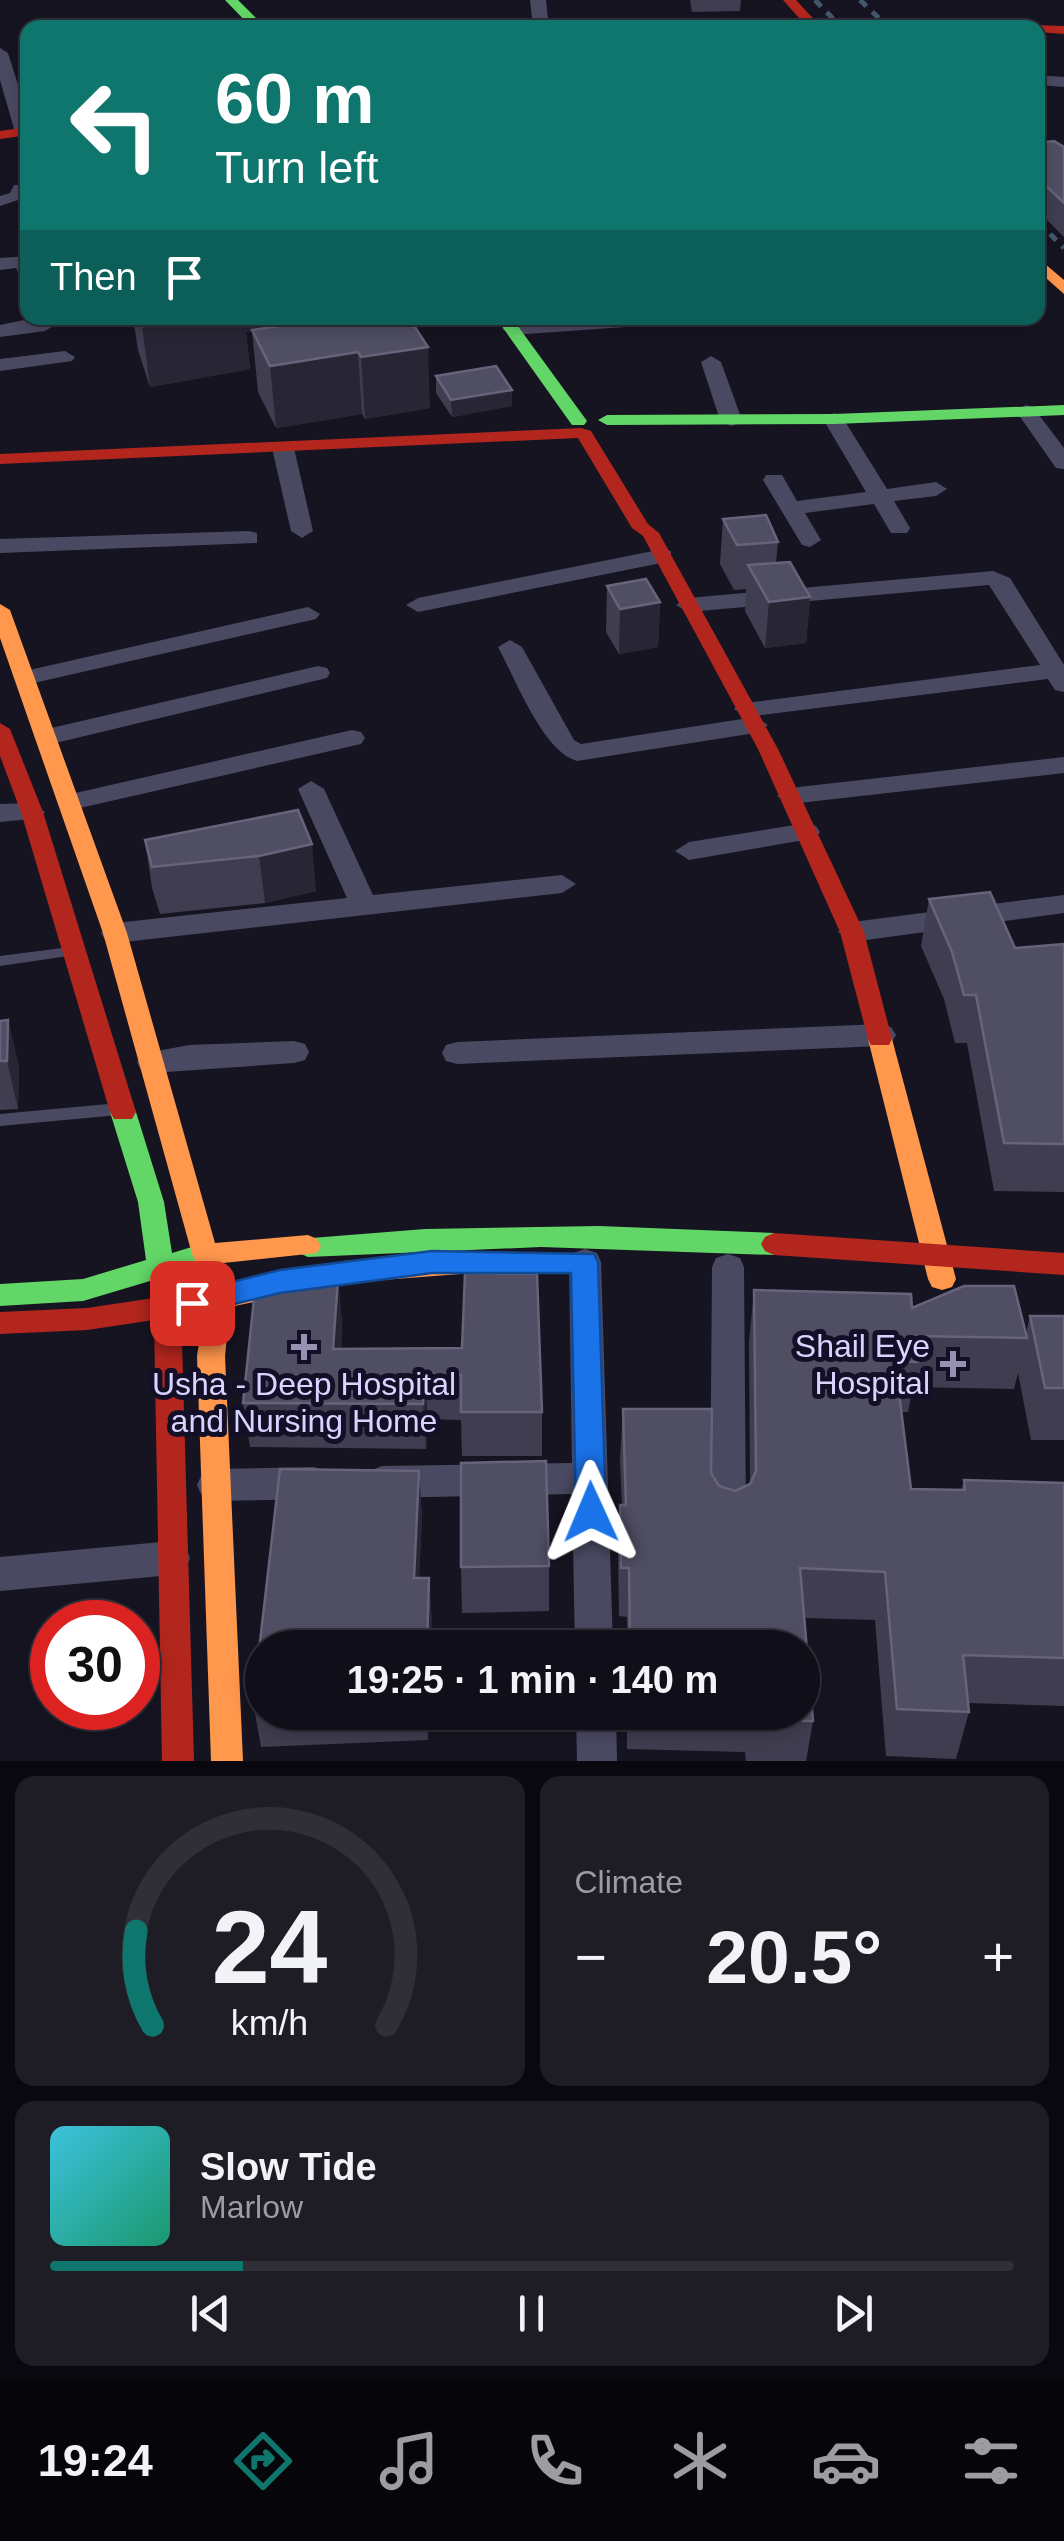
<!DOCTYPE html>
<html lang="en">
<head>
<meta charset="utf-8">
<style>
  :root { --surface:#100f19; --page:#1e1d26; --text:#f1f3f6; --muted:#9c9ca2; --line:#302f38; --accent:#0f766e }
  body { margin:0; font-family:Arial,sans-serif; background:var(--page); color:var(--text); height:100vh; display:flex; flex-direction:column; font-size:38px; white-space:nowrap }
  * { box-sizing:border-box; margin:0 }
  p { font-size:32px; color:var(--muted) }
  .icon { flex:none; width:55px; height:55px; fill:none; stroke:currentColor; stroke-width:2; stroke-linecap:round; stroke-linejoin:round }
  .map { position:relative; height:1761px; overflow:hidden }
  .sheet { display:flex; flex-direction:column; gap:15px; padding:15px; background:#09080e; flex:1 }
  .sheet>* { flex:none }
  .hud { position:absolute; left:20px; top:20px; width:1025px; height:305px; border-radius:20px; box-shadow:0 5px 15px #0003,0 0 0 2px var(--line); background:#0f766e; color:#fff; overflow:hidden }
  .speed { position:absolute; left:30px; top:1600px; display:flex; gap:20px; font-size:50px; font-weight:700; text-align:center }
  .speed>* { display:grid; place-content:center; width:130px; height:130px; border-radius:50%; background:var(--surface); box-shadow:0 5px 15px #0003,0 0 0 2px var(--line); line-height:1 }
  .speed .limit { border:15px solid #d22; background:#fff; color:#111 }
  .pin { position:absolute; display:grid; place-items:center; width:85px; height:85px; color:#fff; margin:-42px; border-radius:20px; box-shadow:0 5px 15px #0006 }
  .me { position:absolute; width:110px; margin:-55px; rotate:359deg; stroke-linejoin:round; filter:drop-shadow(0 0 8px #0008) }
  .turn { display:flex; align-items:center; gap:35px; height:210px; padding:0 30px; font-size:45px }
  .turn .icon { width:130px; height:130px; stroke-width:2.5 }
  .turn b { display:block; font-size:70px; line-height:85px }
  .then { display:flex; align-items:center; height:95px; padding:0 30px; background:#0003; gap:20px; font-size:38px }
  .big { font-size:75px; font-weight:800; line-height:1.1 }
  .sheet .widget { flex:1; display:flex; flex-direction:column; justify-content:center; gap:15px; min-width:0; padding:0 35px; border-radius:20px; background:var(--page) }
  .sheet .dial { align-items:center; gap:0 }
  .dial svg { height:260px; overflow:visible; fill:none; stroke:var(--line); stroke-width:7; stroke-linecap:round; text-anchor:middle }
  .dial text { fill:var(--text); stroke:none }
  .song { display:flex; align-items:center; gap:30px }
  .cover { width:120px; height:120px; border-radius:15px; background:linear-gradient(135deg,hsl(190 70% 55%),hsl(160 70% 35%)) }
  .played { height:10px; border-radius:5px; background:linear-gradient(90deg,var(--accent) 20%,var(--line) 20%) }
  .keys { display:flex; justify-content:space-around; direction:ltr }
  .heat { display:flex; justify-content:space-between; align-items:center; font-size:55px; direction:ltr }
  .sheet .tiles { flex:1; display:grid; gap:15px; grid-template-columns:1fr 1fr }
  .widget:last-child { grid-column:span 2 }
  .trip { position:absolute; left:245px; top:1630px; width:575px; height:100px; border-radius:50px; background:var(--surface); box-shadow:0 5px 15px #0003,0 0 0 2px var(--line); font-weight:800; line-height:100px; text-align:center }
  .menu { display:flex; height:160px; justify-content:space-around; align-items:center; background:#06060a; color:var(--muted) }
  .menu .icon { width:70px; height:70px }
  .menu .active { color:var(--accent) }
  .menu b { font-size:45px; color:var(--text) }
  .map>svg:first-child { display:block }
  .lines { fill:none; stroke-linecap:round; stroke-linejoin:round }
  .lane { fill:#4a4962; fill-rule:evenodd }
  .street { fill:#4a4962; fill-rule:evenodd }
  .fast { fill:#63d668; fill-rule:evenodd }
  .slow { fill:#ff974d; fill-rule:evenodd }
  .jam { fill:#b3261e; fill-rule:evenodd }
  .rail { stroke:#43596b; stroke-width:5; stroke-dasharray:9 8; stroke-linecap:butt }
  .wall { fill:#403d50 }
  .shaded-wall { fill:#282635 }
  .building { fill:#504e63; stroke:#66637b; stroke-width:2.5 }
  .route { fill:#1a73e8; stroke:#114b97; stroke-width:2.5 }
  .poi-dot { fill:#9591b1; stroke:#130f26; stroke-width:4 }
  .labels { text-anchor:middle; stroke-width:10; stroke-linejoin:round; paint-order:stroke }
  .near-poi-label { font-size:32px; fill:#d9d4ff; stroke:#130f26; text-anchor:end }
</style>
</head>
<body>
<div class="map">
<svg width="1064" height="1761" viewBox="0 0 1064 1761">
  <rect width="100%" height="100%" fill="#161421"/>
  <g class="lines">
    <!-- lane -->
    <path class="lane" d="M70 947 75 949 77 952 75 955 0 966V956Z
      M119 1103 124 1105 127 1109 124 1113 119 1115 0 1126V1114Z"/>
    <!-- street -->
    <path class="street" d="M530 0H546L549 28H533Z
      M0 48 8 53 28 116V136L15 132 0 80Z
      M1038 75 1064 77V87L1038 85Z
      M14 185H26L27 197 0 206V196L10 193Z
      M28 256V280L21 278 16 268 0 270V258Z
      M34 318H52L55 325 45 331 0 337V325Z
      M591 318H678L668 324 512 335 502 329 512 323Z
      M65 351 75 357 72 361 0 371V359Z
      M711 356 721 362 742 420 738 424 731 426 720 420 701 362Z
      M1026 405 1033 407 1064 448V469L1056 468 1016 411Z
      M834 413 841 415 887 489 936 482 947 489 936 496 894 501 910 528 907 533H891L874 504 805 513 821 540 810 547 802 545 763 480 766 475H782L797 501 866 492 823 419Z
      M283 442 294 448 313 531 302 538 291 531 272 448Z
      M249 531 257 533V543L0 553V539Z
      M663 549 671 551V561L418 612 406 605 418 598Z
      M993 571 1010 578 1064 665V692L1055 690 1048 679 747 717 734 709 738 704 1040 665 989 585 688 612 676 605 688 598Z
      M308 607 320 614 316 619 25 685 13 678 25 671Z
      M510 640 522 647 574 740 581 744 755 717 768 725 755 733 577 761C543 752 515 678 498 647Z
      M318 666 327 668 330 673 327 678 47 745 34 737 47 729Z
      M352 730 361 732 365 738 361 744 71 810 58 802 71 794Z
      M1064 757V773L790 804 777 796 790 788Z
      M311 781 324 789 373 895 562 875 576 884 562 893 115 943 105 940 101 933 105 926 115 923 347 898 298 789Z
      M32 803 45 812 41 818 0 822V804Z
      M807 823 816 826 820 832 816 838 689 860 675 851 689 842Z
      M1064 895V913L852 942 838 932 852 922Z
      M881 1024 891 1027 896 1035 891 1043 881 1046 457 1064 446 1061 442 1053 446 1045 457 1042Z
      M294 1041 305 1044 309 1052 305 1060 294 1063 152 1073 141 1070 137 1062 141 1054 189 1045Z
      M585 1249 597 1253 601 1262 613 1648H575L572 1494 382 1498 369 1493 364 1482 369 1471 382 1466 572 1463 569 1262 573 1253Z
      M728 1254 740 1258 744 1267 746 1521 741 1532 728 1537 715 1532 710 1521 712 1267 716 1258Z
      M314 1467 327 1472 332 1483 327 1494 314 1499 215 1501 202 1496 197 1485 202 1474 215 1469Z
      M172 1541 185 1546 190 1558 185 1570 172 1575 0 1591V1557Z
      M576 1712H616L617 1761H577Z"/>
    <!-- fast -->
    <path class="fast" d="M225 0H238L266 28H252Z
      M496 318H512L587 421 584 425H572Z
      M1064 405V415L834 424 607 425 598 420 607 415 834 414Z
      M123 1103 132 1105 136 1112 164 1202 172 1253 205 1243 214 1246 231 1299 227 1307 167 1318 157 1315 150 1281 83 1301 0 1306V1284L83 1279 146 1260 138 1202 110 1112 114 1105ZM195 1268 201 1290 179 1294 175 1273Z
      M599 1226 774 1233 783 1237 787 1244 783 1251 774 1255 541 1247 308 1257 299 1253 295 1246 299 1239 425 1229Z"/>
    <!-- slow -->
    <path class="slow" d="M1038 258 1064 280V294L1038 271Z
      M0 604 10 610 127 933 215 1243 308 1235 317 1239 321 1246 317 1253 205 1265 196 1262 192 1254 103 933 0 638Z
      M880 1030 889 1033 892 1039 956 1279 952 1287 942 1290 932 1287 928 1279 868 1039 871 1033Z
      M473 1251 482 1254 486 1262 482 1270 473 1273 344 1283 230 1307 225 1356 243 1761H211L197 1356 207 1291 344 1261Z"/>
    <!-- jam -->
    <path class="jam" d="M783 0H796L822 28H808Z
      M901 18 1021 24 1027 28 905 25 901 24Z
      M1033 25 1064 26V34L1038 32Z
      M28 127V135L0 139V131Z
      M581 428 591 431 648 524 659 533 778 749 864 932 892 1039 889 1045H871L868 1039 840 932 758 749 643 536 632 528 578 438 0 464V454Z
      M0 723 10 729 43 812 136 1112 132 1119H114L110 1112 21 812 0 756Z
      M774 1233 1064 1253V1275L774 1255 765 1251 761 1244 765 1237Z
      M167 1296 177 1299 181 1307 194 1761H162L154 1320 87 1330 0 1334V1312L87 1308Z"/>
    <!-- rail -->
    <path class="rail" d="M815 0 842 28
      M860 0 889 28
      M1038 222 1064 248"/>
  </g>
  <!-- wall -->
  <path class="wall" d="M690 0H741L740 11 692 12Z
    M1038 143 1064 147V237L1038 211Z
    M133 318H292V324L321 319V318H409L430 408 365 419 362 414 276 428 258 392 252 331 246 332 250 369 150 387 138 350Z
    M436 376 512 390V406L452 417 436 393Z
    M723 519 778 542 776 563 810 597 806 643 765 648 745 611 746 589 734 590 720 564Z
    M607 586 660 602 658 647 619 654 606 632Z
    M298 810 316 891 265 903 160 914 152 888 145 840Z
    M929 899 1015 948 1064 944V1192L994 1191 967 1043H955L944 999 921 946Z
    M8 1020 19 1068 18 1109 0 1110V1021Z
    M338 1279 342 1324 341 1349 462 1348 542 1412V1456H462L461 1420 428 1419 426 1449 250 1447 243 1403Z
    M754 1290 912 1308 1026 1333 1030 1316H1064V1440H1031L1018 1373 1014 1389 913 1387 908 1412H901L911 1489 961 1490 964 1480 1064 1483V1706L968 1703 969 1712 956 1759 886 1756 875 1620 805 1618 813 1721 806 1761H746L745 1752 627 1749V1712H802V1648H627V1617L619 1616 618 1555 620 1505H622L620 1459 623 1409 711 1473 719 1486 735 1491 750 1484 749 1341Z
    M280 1469 419 1471 422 1518 419 1578H429L432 1624 431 1648H262V1712H429L428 1740 261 1747 253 1702Z
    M549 1566V1611L462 1613 461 1567Z"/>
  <!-- shaded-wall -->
  <path class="shaded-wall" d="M190 318H292V325L246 332 250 369 150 387 142 326Z
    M428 347 430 408 365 419 361 357Z
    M358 352 362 414 276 428 270 366Z
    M512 390V406L452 417 451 400Z
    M810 597 806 643 765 648 769 602Z
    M660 602 658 647 619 654 620 609Z
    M312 844 316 891 265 903 259 856Z
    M8 1020 19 1068 18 1109 7 1061Z
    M338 1279 342 1324 338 1393 333 1349Z
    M425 1374 428 1419 426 1449 423 1404Z
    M419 1471 422 1518 417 1624 414 1578Z
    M429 1578 432 1624 431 1648H427Z
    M426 1712H429L428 1740Z"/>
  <!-- building -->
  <path class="building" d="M1054 141 1064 147V203L1038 178V143Z
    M139 318H190L142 326Z
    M333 318H409L428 347 361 357 358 352 270 366 252 330Z
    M496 366 512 390 451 400 436 376Z
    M766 515 778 542 737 545 723 519Z
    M790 562 810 597 769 602 748 565Z
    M646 579 660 602 620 609 607 586Z
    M298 810 312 844 259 856 152 867 145 840Z
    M990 892 1015 948 1064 944V1144L1004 1143 976 995H964L952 952 929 899Z
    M8 1020 7 1061H0V1021Z
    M465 1273 537 1274 542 1412H461V1375L425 1374 423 1404 243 1403 256 1280 338 1279 333 1349 462 1348Z
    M964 1286H1014L1027 1338 915 1336 918 1362 895 1361 911 1489 965 1490 964 1480 1064 1483V1658L963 1655 969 1712 897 1709 885 1572 800 1568 813 1721 753 1720 752 1712H802V1648H630L629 1568H621L620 1505H626L623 1409H712L711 1473 719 1486 735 1491 750 1484 756 1471 754 1290 911 1294 912 1308Z
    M1030 1316H1064V1388H1045Z
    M546 1461 549 1566 461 1567V1463Z
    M280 1469 419 1471 414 1578H429L427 1648H262V1702H253Z"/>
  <!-- route -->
  <path class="route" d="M432 1251 594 1254 598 1262 606 1512 601 1521 591 1525 580 1521 576 1512 571 1273H432L280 1293 192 1314 182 1311 178 1303 182 1295 192 1292 280 1270Z"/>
  <!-- markers -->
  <g class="poi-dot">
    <path d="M299 1332h10v10h10v10h-10v10h-10v-10h-10v-10h10z"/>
    <path d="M948 1349h10v10h10v10h-10v10h-10v-10h-10v-10h10z"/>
  </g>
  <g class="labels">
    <!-- near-poi labels -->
    <g class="near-poi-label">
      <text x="930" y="1357">Shail Eye<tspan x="930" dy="37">Hospital</tspan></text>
      <text x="304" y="1395" text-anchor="middle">Usha - Deep Hospital<tspan x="304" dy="37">and Nursing Home</tspan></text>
    </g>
  </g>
</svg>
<div class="speed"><div class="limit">30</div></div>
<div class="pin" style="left:192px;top:1303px;background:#d93025"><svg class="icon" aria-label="arrive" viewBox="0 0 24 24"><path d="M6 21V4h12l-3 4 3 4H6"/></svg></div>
<svg class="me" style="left:591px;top:1512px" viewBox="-20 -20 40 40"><path d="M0-17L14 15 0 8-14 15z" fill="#1a73e8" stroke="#fff" stroke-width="4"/></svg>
<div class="trip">19:25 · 1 min · 140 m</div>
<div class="hud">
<div class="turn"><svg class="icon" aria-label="left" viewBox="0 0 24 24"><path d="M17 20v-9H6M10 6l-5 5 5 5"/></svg><div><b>60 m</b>Turn left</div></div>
<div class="then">Then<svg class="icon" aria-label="arrive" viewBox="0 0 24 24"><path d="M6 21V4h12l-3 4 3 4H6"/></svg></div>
</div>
</div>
<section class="sheet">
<div class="tiles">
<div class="widget dial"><svg viewBox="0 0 100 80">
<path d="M14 69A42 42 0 1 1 86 69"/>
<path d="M14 69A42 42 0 0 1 9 40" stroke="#0f766e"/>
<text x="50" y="56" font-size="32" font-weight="700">24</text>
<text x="50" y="72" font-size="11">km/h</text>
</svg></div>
<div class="widget"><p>Climate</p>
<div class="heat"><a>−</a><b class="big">20.5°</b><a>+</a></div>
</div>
<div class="widget">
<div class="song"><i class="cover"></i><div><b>Slow Tide</b><p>Marlow</p></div></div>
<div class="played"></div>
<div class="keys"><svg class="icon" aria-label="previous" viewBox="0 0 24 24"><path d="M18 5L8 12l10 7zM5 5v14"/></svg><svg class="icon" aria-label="pause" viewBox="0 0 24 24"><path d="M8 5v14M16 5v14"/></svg><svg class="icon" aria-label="next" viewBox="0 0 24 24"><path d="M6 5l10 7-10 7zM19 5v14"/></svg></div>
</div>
</div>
</section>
<nav class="menu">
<b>19:24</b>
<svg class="icon active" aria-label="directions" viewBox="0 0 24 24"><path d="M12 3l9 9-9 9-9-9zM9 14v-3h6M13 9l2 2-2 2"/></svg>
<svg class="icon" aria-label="music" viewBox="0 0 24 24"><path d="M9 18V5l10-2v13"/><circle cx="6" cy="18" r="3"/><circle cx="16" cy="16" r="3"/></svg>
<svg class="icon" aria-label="phone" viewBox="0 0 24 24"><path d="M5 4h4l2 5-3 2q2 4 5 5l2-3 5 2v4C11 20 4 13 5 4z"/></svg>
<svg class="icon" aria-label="climate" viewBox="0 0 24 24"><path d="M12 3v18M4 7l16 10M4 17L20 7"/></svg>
<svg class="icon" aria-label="car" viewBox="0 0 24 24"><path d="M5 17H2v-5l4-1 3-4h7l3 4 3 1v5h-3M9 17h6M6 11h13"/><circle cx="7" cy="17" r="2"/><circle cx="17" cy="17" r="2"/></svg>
<svg class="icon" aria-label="filters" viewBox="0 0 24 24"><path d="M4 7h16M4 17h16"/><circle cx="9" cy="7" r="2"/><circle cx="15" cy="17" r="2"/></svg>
</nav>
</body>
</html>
